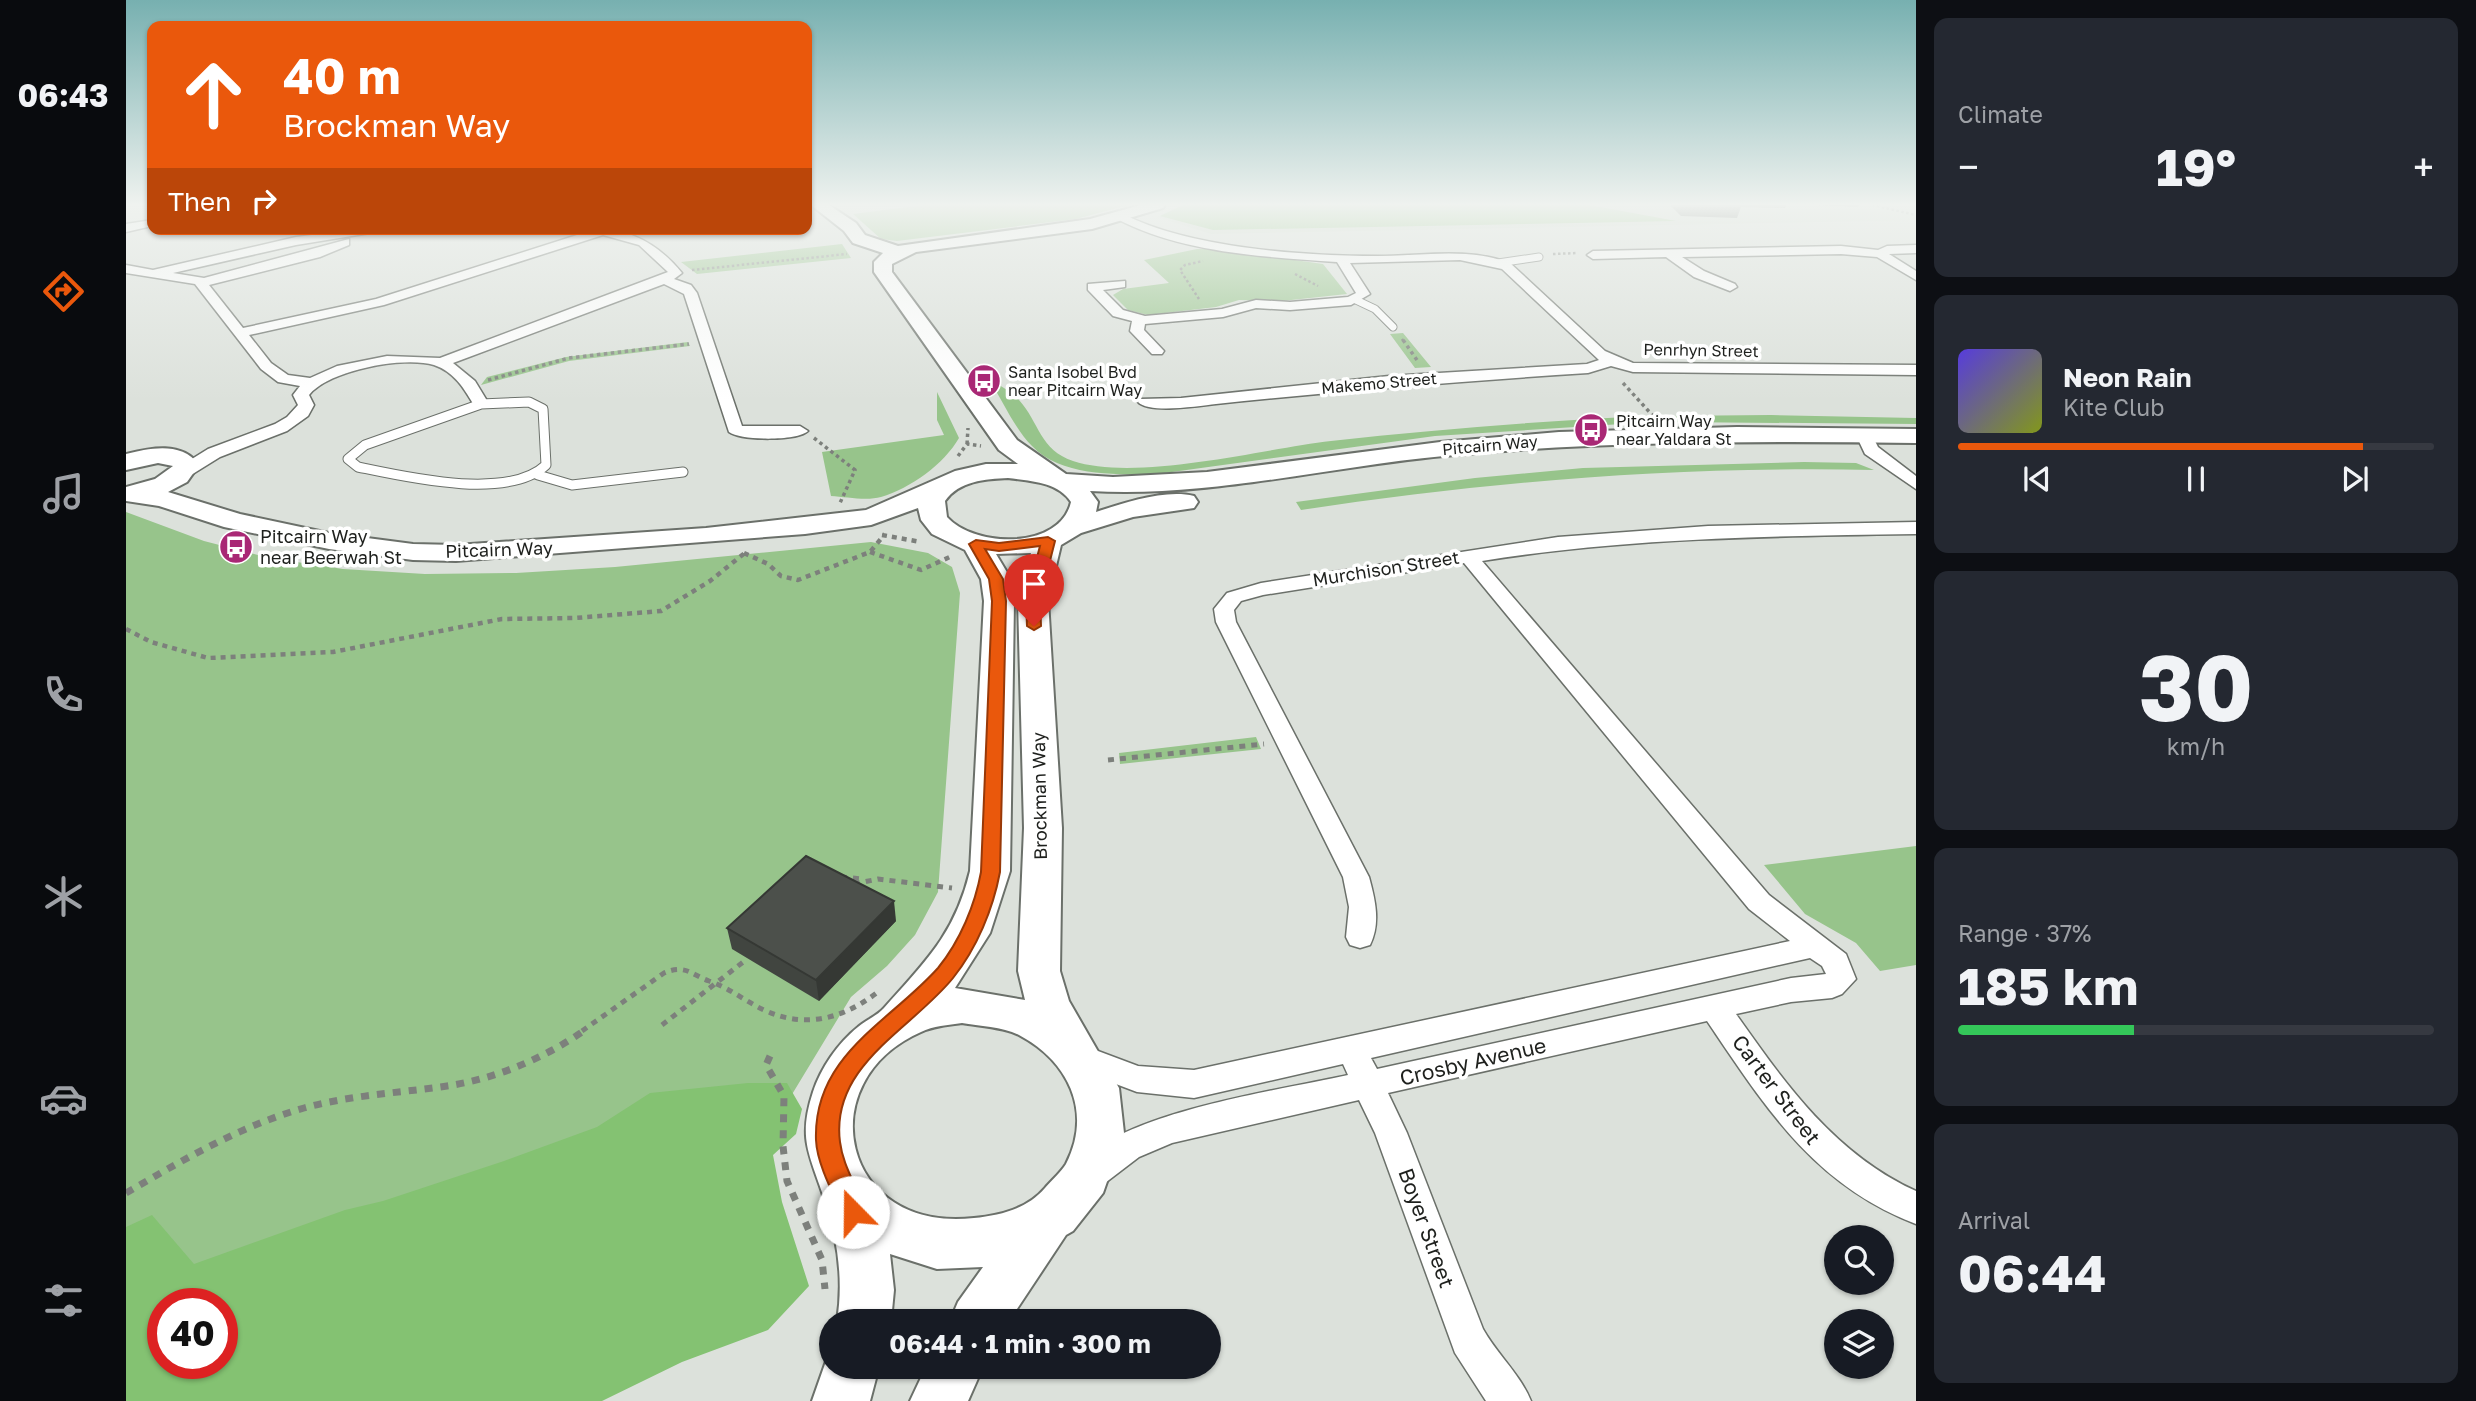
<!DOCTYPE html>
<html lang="en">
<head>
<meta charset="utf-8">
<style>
  :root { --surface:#171b24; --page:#242831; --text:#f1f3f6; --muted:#9ea1a6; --line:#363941; --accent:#ea580c }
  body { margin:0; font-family:"Golos Text",sans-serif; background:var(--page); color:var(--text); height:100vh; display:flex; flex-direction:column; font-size:26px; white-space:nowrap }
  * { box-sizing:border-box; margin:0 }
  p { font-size:23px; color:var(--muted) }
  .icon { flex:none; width:38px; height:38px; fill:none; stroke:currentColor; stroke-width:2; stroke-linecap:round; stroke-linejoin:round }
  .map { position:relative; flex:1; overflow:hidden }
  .details { display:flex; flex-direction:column; gap:18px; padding:18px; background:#0d0f14; width:560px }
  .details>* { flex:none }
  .hud { position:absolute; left:21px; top:21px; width:665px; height:214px; border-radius:14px; box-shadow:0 2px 5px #0004; background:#ea580c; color:#fff; overflow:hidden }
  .buttons { position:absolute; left:1698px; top:1225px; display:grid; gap:14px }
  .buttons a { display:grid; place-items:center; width:70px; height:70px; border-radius:50%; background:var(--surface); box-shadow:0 2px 5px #0004; font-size:35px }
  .speed { position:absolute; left:21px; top:1288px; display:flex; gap:14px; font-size:35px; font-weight:700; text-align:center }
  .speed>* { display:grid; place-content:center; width:91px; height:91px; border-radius:50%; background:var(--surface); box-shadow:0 2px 5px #0004; line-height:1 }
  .speed .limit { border:10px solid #d22; background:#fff; color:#111 }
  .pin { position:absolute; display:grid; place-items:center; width:60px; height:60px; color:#fff; margin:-72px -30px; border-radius:50% 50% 50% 0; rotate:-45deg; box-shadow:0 0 7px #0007 }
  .pin .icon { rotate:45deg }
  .me { position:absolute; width:77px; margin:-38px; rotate:338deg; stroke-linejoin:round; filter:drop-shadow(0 0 5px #0008) }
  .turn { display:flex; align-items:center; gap:24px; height:147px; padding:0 21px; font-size:32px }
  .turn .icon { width:91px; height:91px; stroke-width:2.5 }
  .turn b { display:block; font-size:49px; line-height:60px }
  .then { display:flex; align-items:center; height:66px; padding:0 21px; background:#0003; gap:14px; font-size:26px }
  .big { font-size:52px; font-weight:700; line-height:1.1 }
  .details .tile { flex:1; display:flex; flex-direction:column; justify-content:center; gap:10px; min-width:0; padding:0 24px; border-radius:14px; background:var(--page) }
  .details .dial { align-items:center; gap:0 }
  .dial b { font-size:91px; line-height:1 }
  .song { display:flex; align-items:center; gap:21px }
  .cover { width:84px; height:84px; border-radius:10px; background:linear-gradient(135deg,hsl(250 70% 55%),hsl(70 70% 35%)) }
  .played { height:7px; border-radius:4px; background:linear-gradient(90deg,var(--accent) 85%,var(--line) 85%) }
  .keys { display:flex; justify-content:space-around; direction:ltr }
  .heat { display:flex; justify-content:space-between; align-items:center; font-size:38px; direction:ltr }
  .charge { height:10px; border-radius:5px; background:linear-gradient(90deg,#34c759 37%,var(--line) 0) }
  .trip { position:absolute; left:693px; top:1309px; width:402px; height:70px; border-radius:35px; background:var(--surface); box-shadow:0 2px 5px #0004; font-weight:700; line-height:70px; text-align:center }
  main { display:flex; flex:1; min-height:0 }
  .dock { display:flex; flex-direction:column; width:126px; justify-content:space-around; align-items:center; background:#090b0e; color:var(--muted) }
  .dock .icon { width:49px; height:49px }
  .dock .selected { color:var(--accent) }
  .dock b { font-size:32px; color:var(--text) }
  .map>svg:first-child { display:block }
  .built { fill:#d0dacd }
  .green { fill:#97c48b }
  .forest { fill:#84c272; fill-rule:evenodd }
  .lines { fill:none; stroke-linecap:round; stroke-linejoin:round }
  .lane-far1-casing { stroke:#6b706a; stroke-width:9 }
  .lane-casing { stroke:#6b706a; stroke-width:11 }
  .street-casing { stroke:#6b706a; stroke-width:3 }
  .secondary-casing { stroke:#6b706a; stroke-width:4 }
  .path-far4 { stroke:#7d807c; stroke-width:2.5; stroke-dasharray:2.5 2.5; stroke-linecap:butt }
  .path-far3 { stroke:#7d807c; stroke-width:3.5; stroke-dasharray:3.5 3.5; stroke-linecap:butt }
  .path-far2 { stroke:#7d807c; stroke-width:4.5; stroke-dasharray:5 5; stroke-linecap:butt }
  .path-far1 { stroke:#7d807c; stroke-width:5; stroke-dasharray:6 6; stroke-linecap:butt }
  .path { stroke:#7d807c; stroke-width:7; stroke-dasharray:8 8; stroke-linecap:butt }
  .lane-far1 { stroke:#fff; stroke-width:7 }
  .lane { stroke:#fff; stroke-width:9 }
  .street { fill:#fff; fill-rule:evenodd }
  .secondary { fill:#fff; fill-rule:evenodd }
  .wall { fill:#414540 }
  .shaded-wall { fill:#353834 }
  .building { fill:#4c504b; stroke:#353834; stroke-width:2 }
  .route { fill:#ea580c; stroke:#983908; stroke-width:2 }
  .labels { text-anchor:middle; stroke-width:7; stroke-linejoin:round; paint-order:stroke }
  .far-street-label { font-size:16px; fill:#1e201d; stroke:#fff }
  .far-poi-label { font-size:16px; fill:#1e201d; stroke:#fff; text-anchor:start }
  .poi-label { font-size:18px; fill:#1e201d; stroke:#fff; text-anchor:start }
  .street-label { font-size:18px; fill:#1e201d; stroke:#fff }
  .near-street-label { font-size:21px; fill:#1e201d; stroke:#fff }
</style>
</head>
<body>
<main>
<nav class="dock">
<b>06:43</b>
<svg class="icon selected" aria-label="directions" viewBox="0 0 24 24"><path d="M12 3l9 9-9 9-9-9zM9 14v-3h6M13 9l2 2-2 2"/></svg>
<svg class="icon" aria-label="music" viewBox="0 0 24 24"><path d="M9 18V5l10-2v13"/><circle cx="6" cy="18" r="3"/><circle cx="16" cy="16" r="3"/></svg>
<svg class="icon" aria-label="phone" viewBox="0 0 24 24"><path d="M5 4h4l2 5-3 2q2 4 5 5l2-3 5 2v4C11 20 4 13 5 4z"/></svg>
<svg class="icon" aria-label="climate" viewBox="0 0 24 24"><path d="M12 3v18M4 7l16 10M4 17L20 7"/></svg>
<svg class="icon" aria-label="car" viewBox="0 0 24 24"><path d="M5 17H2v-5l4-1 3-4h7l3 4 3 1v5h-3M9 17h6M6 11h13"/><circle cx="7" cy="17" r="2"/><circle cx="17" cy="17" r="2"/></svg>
<svg class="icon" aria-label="filters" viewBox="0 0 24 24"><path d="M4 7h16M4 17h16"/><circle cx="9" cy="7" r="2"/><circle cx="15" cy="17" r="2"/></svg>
</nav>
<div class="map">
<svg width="1790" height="1401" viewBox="0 0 1790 1401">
  <rect width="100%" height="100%" fill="#dce1db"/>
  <!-- built -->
  <path class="built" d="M1055 205H1790V220L1085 234 1031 217Z"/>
  <!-- green -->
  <path class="green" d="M798 205H1002L950 219 771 241 755 239 727 214Z
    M716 244 725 258 571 274 555 262Z
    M1071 249H1091L1197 264 1221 294 1156 301 1113 300 1090 307 1022 315 1002 310 987 295 997 289 1043 283 1018 260Z
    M1277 333 1305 367 1289 368 1264 334Z
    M562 342 564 346 443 361 355 385 361 377 440 357Z
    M862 378C872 385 885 391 893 400 913 422 914 450 947 461 1011 482 1136 449 1205 441 1311 429 1415 421 1522 416L1527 422 1309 436 1024 475C987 474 934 476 906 446 888 428 876 399 862 378Z
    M811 392 833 438C818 464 785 488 755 497 741 501 720 497 705 496L696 452 818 435 811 420Z
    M1645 415 1790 418V424L1545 422 1538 416Z
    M1678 462 1730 463 1748 470C1555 466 1365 481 1175 510L1170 502 1349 478 1457 468Z
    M0 512 78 541 144 558 217 569 299 574 390 573 489 567 745 542 802 553 826 567 834 593 812 892 789 935 761 966 725 997 645 1129 96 1304H37L0 1327Z
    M1130 737 1135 749 994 764 993 753Z
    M1790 846V965L1754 971 1730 943 1679 914 1638 865Z"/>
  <!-- forest -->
  <path class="forest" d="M1057 205H1464L1550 221 1087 230 1034 216Z
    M622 1083H661L676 1109 670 1134 647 1155 656 1202 683 1286 642 1330 556 1362 476 1401H0V1227L26 1215 68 1264 219 1210 257 1201 378 1161 471 1127 524 1093ZM37 1304H96V1363H37Z"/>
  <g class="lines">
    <!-- lane-far1 casing -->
    <g class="lane-far1-casing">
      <path id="lane-far1" d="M1372 263 1413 257
        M1230 300 1249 309 1267 327"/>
    </g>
    <!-- lane casing -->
    <g class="lane-casing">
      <path id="lane" d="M403 402 417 409 420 465C382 501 280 477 232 467L222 459 239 445 355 404Z
        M412 475 446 485 557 472"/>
    </g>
    <!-- street casing -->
    <g class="street-casing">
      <path id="street" d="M991 215H999C1065 248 1178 256 1252 256 1298 256 1340 247 1384 263L1479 351 1507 363 1790 365V375L1507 372 1485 366 1462 373C1338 381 1214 391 1090 404 1073 406 1023 414 1012 402L1014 399 1055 398 1263 376 1461 364 1473 360 1376 269 1334 260 1224 263 1244 294 1225 305 1164 310 1130 308 1097 317 1019 324 1018 330 1038 351 1036 354H1026L1004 331 1006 321 987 316 962 290V284L999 281V287L977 290 997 310 1019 316 1096 309 1130 300 1164 302 1222 297 1230 293 1211 262C1139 257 1056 253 991 219Z
        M26 220V226L0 232V224Z
        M233 229H269L170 245 47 273 78 278 223 239V245L194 257 83 285 117 328 250 299 470 229C507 229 534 246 556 273L548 279 565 285 571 293 616 426H674L682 431C672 441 616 441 603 432L558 294 538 284 327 363 349 381 363 404 361 407H349C339 390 329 372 308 365 278 356 203 370 183 395L188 405 182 416 161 431 94 457 65 475H53L50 471 53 467 82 449 149 424 161 417 172 405 167 395 174 386 152 382 135 369 69 284 0 273V265L27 270 170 237ZM477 235 513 245 542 272 314 358 261 356 211 366 184 378 162 375 145 363 123 335 258 305Z
        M1790 245V253L1763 254 1790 271V280L1751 257 1715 254 1556 257 1578 271 1609 284 1611 287 1604 291 1568 277 1540 257 1467 259 1461 255 1467 251 1715 246 1752 250 1761 246Z
        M1738 430 1744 431 1752 447 1790 476V489L1739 454 1730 435Z
        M1790 522V534C1645 536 1500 538 1356 561L1643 895 1720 954 1730 979 1716 994 1706 998 1665 1002 1610 1014C1660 1085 1709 1154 1790 1191V1224C1688 1185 1640 1108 1581 1021L1262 1093 1281 1133 1357 1329C1371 1354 1394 1374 1405 1401H1360L1329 1353 1249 1133 1233 1100 1046 1143 1013 1157 979 1183 967 1187 955 1183 950 1172C977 1114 1161 1089 1222 1075L1217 1064 1068 1098 1011 1092 945 1067 940 1058 945 1049 956 1045 1012 1066 1068 1070 1664 941 1623 909 1338 563 1137 595 1115 601 1108 610 1110 622 1243 877C1249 899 1255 923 1244 945L1234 948 1224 945 1220 937 1223 907 1217 877 1090 622 1088 609 1101 593 1135 583 1432 537 1582 526ZM1684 958 1696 966 1700 974 1665 978 1251 1069 1245 1058Z"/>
    </g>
    <!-- secondary casing -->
    <g class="secondary-casing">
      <path id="secondary" d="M685 205H703L730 223 739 235 772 246 964 219 1015 205H1039L1037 208 966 229 790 252 766 264V272L891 440 940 474 987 477 1081 472 1314 442 1433 432 1611 427 1790 429V443C1632 441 1475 441 1318 456 1200 467 1083 498 964 491L972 502 970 512C998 503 1039 489 1068 496L1072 502 1068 508 1007 517 955 533 935 545 922 600 936 828 934 971 943 1001 993 1088 998 1133 977 1193 947 1231 940 1235 883 1321H824L832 1302 857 1267 811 1269 764 1254 768 1290 765 1321H711C718 1279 711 1235 697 1195 683 1153 672 1138 687 1092 695 1068 712 1043 732 1027 739 1021 752 1015 758 1008 799 962 829 934 844 871L858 601 855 579 839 550 806 534 795 520 792 508 745 525 679 534 330 561 287 560 203 549 98 527 33 506 0 501V487L29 479 47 466 32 463 0 470V454C24 448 56 441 73 465L61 482 42 492 114 514 203 533 287 544 330 545 580 528 740 510 829 471 860 464H892L873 450 748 272V262L757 253 727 243 718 231ZM882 478C905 481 932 482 945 502 934 550 849 548 821 517L819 501C833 481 859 479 882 478ZM905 553 892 600 898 828 892 971 899 1000 829 988 864 933 884 871 888 601 885 579 870 554ZM836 1023C853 1026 878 1027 893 1035 942 1061 967 1111 940 1164 935 1172 926 1180 919 1188 901 1209 875 1215 848 1218 715 1233 683 1081 795 1032 807 1026 822 1025 836 1023Z
        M705 1347V1367H753L744 1401H686Z
        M800 1367H857L842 1401H784Z"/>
    </g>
    <!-- path-far4 -->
    <path class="path-far4" d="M1746 205 1790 215
      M1427 254 1452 253
      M566 270 721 254
      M1169 274 1192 286
      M1073 299 1054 270 1059 265 1077 261
      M1276 339 1278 342"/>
    <!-- path-far3 -->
    <path class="path-far3" d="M1277 340 1293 363
      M362 380 443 358 563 344
      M1497 383 1528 417
      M688 438 729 470 714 503
      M841 444 842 428
      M832 456 841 444 855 446"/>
    <!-- path-far2 -->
    <path class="path-far2" d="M756 535 795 542
      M744 552 795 570 826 556
      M618 553 642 564 655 576 672 580 744 552 759 534
      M0 629 25 642 82 658 207 652 376 619 449 618 535 611 584 581 620 552"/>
    <!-- path-far1 -->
    <path class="path-far1" d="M982 760 1138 744
      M715 877 737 879
      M728 884 752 879 826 888
      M536 1025 621 959
      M456 1031 538 973C559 964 564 974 583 981 604 988 620 1002 640 1011 681 1029 718 1018 752 992"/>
    <!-- path -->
    <path class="path" d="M644 1056 640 1065 658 1096 657 1146 661 1181 696 1260 699 1289
      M0 1193C57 1160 114 1126 178 1108 225 1095 273 1093 321 1086 369 1079 419 1058 459 1030"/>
    <!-- lane-far1 -->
    <use href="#lane-far1" class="lane-far1"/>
    <!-- lane -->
    <use href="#lane" class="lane"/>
    <!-- street -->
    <use href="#street" class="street"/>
    <!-- secondary -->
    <use href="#secondary" class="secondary"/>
  </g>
  <!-- wall -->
  <path class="wall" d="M1544 205H1660L1659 208 1615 207 1611 218 1555 216Z
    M1687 205H1733L1732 207Z
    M770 921 693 1001 606 949 601 928Z"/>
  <!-- shaded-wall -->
  <path class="shaded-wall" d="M768 901 770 921 693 1001 690 980Z"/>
  <!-- building -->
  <path class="building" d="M680 856 768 901 690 980 601 928Z"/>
  <!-- sky -->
  <linearGradient id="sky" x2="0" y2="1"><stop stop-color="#77b0b0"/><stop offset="0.51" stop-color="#eff2ef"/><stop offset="1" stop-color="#eff2ef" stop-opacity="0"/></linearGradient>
  <rect width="1790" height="401" fill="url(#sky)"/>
  <!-- route -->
  <path class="route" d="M922 537 929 541 914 600 915 626 908 630 901 626 900 600 914 546 873 551 859 549 877 579 880 601 874 872C867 909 851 948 827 978 786 1029 704 1065 714 1142 717 1167 732 1187 739 1212L736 1220 727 1223 719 1220C709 1197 691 1165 690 1140 687 1055 764 1022 812 968 834 941 849 905 855 872L866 601 863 579 843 544 850 540 873 543Z"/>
  <!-- icons -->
  <defs>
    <g id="bus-disc" transform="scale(1.75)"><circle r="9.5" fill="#a92875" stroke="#fff"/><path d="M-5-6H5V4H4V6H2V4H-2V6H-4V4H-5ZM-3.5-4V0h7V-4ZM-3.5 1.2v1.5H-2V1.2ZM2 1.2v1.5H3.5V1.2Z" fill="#fff"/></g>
  </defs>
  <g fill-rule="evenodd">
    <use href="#bus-disc" x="858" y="381"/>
    <use href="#bus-disc" x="1465" y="430"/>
    <use href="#bus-disc" x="110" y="547"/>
  </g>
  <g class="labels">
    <!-- far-street labels -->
    <g class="far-street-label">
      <text transform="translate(1575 350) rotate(1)" y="6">Penrhyn Street</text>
      <text transform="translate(1253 383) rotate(-5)" y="6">Makemo Street</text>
      <text transform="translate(1364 445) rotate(-5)" y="6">Pitcairn Way</text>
    </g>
    <!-- far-poi labels -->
    <g class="far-poi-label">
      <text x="882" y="378">Santa Isobel Bvd<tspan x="882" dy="18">near Pitcairn Way</tspan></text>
      <text x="1490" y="427">Pitcairn Way<tspan x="1490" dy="18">near Yaldara St</tspan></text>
    </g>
    <!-- poi labels -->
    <g class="poi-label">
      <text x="134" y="543">Pitcairn Way<tspan x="134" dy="21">near Beerwah St</tspan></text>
    </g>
    <!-- street labels -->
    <g class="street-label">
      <text transform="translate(373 550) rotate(-2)" y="6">Pitcairn Way</text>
      <text transform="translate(1260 569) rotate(-9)" y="6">Murchison Street</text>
      <text transform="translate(914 796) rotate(-91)" y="6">Brockman Way</text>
    </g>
    <!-- near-street labels -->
    <g class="near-street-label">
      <text transform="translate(1347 1062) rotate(-13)" y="7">Crosby Avenue</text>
      <text transform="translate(1650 1090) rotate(53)" y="7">Carter Street</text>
      <text transform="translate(1300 1228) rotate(70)" y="7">Boyer Street</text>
    </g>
  </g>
</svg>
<div class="buttons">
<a><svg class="icon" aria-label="search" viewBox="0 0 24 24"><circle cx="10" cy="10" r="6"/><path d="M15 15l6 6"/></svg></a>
<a><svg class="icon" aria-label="layers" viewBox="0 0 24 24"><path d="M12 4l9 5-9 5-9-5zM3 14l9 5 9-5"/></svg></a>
</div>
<div class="speed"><div class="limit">40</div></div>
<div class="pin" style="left:908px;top:626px;background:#d93025"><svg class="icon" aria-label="arrive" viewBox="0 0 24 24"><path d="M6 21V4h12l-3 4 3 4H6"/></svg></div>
<svg class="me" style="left:727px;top:1212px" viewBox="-20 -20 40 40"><circle r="19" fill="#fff"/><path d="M0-13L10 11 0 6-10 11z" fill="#ea580c"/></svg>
<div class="trip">06:44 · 1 min · 300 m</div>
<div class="hud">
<div class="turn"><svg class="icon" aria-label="ahead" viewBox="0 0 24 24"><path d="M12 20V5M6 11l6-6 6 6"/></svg><div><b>40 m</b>Brockman Way</div></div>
<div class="then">Then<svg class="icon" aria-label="right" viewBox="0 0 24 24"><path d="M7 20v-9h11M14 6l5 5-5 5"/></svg></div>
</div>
</div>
<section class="details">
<div class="tile"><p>Climate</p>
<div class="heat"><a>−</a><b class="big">19°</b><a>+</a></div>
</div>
<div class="tile">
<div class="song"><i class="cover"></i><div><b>Neon Rain</b><p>Kite Club</p></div></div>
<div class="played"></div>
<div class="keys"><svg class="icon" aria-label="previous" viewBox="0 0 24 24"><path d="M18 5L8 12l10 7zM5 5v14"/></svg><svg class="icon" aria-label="pause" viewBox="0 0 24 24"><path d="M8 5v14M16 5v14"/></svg><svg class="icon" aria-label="next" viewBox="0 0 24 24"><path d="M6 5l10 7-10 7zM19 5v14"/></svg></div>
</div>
<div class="tile dial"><b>30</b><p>km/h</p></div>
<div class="tile"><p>Range · 37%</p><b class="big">185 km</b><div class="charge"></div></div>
<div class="tile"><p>Arrival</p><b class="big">06:44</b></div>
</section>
</main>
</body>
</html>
